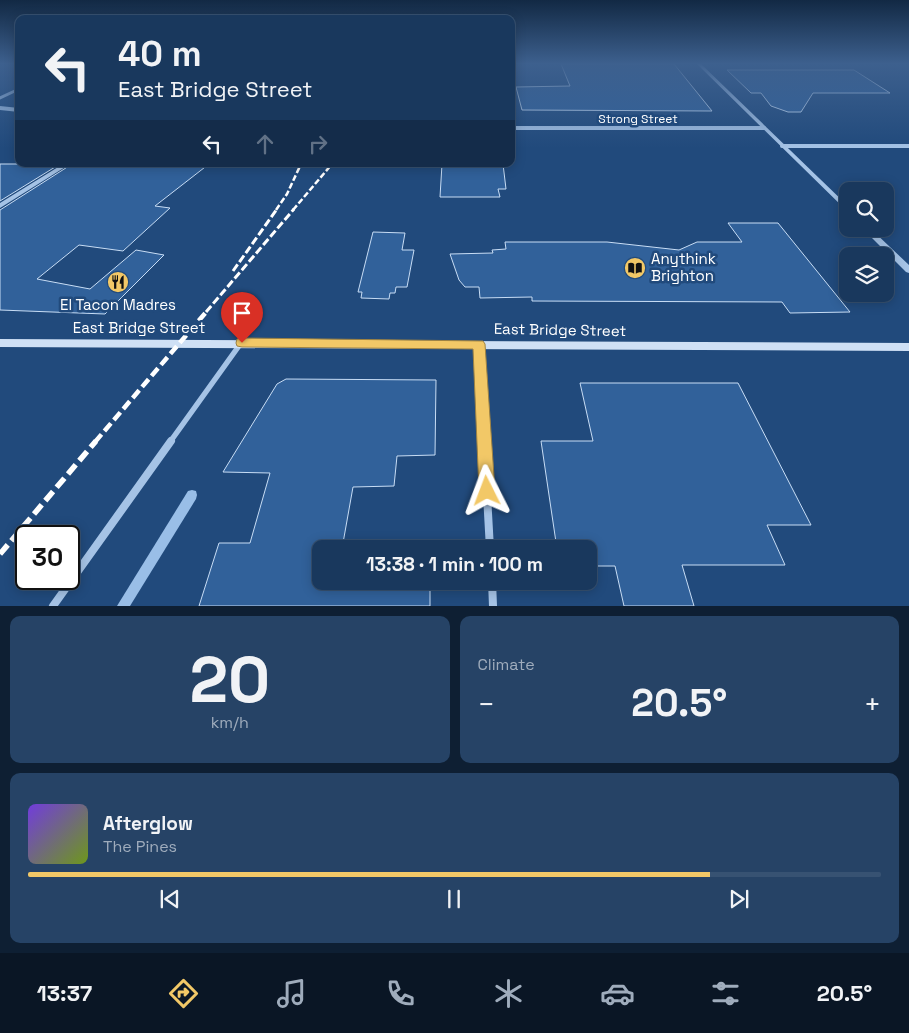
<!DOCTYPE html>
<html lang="en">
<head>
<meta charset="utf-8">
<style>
  :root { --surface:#19385d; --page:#264366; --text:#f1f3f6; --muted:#9facbc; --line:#375272; --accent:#f2c867 }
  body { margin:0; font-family:"Space Grotesk",sans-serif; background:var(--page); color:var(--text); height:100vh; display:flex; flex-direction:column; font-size:19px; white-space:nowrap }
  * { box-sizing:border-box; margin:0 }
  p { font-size:16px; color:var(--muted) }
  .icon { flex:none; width:28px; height:28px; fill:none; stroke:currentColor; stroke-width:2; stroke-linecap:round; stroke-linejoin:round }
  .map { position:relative; height:606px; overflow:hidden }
  .sheet { display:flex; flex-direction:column; gap:10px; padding:10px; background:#0e1f33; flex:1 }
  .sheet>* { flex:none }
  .guide { position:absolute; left:15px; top:15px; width:500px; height:152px; border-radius:10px; box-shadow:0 2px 12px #0003,0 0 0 1px var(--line); background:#19385d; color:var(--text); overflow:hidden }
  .controls { position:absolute; left:839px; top:182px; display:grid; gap:10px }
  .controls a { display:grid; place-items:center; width:55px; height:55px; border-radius:10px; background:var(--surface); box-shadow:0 2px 12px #0003,0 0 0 1px var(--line); font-size:25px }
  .speed { position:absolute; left:15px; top:525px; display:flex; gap:10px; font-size:25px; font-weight:700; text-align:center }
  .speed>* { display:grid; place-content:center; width:65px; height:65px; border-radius:50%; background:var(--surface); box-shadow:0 2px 12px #0003,0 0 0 1px var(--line); line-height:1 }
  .speed .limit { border:2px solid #111; border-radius:8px; background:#fff; color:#111 }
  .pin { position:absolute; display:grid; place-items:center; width:42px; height:42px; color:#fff; margin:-51px -21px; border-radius:50% 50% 50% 0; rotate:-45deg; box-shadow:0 0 5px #0007 }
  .pin .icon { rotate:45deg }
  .me { position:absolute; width:55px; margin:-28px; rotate:357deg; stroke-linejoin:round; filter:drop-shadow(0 0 4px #0008) }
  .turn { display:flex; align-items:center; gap:18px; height:105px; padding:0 20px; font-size:22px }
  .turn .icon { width:65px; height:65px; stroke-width:2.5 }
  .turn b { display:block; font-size:35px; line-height:42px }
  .lanes { display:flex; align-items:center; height:48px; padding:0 20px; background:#0003; justify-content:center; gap:25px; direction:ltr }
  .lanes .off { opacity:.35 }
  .big { font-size:38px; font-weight:700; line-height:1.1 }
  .sheet .widget { flex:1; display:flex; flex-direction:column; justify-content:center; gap:8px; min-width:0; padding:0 18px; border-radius:10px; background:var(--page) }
  .sheet .dial { align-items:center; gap:0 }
  .dial b { font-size:65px; line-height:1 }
  .song { display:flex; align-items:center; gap:15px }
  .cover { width:60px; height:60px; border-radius:8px; background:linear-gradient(135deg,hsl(260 70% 55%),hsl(80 70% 35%)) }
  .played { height:5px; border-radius:2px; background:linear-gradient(90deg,var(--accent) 80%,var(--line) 80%) }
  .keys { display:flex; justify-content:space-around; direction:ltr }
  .heat { display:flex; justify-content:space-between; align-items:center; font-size:28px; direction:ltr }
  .sheet .tiles { flex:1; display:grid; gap:10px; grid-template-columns:1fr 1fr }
  .widget:last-child { grid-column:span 2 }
  .trip { position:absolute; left:312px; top:540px; width:285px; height:50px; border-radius:10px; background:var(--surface); box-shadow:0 2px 12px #0003,0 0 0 1px var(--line); font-weight:700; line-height:50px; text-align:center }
  .tab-bar { display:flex; height:80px; justify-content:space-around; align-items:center; background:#0a1625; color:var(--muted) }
  .tab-bar .icon { width:35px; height:35px }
  .tab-bar .on { color:var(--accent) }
  .tab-bar b { font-size:22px; color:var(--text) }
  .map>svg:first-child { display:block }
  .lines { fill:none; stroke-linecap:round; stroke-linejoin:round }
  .stream { fill:#99bee7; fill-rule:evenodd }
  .building { fill:#31619a; stroke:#c8ddf5 }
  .minor-far3 { stroke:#a5c3e6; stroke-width:3 }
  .minor-far2 { stroke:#a5c3e6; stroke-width:4 }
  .minor-far1 { stroke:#a5c3e6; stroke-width:5.5 }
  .minor { stroke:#a5c3e6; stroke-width:8 }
  .tertiary { fill:#a5c3e6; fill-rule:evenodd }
  .secondary { fill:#cfe0f5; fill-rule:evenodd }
  .rail-far3 { stroke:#fff; stroke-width:2.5; stroke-dasharray:6 2.5; stroke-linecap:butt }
  .rail-far2 { stroke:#fff; stroke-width:3; stroke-dasharray:8 3; stroke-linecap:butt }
  .rail-far1 { stroke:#fff; stroke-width:4.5; stroke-dasharray:10 4.5; stroke-linecap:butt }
  .rail { stroke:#fff; stroke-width:5.5; stroke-dasharray:12 5.5; stroke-linecap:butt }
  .route { fill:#f2c867; stroke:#9d8243 }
  .labels { text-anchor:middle; stroke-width:5; stroke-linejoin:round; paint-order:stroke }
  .far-street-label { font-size:12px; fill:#fff; stroke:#214a7c }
  .poi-label { font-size:15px; fill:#fff; stroke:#214a7c; text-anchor:start }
  .street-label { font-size:15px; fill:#fff; stroke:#214a7c }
</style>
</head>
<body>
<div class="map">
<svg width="909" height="606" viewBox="0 0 909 606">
  <rect width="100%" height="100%" fill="#214a7c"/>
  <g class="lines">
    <!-- stream -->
    <path class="stream" d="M192 490 196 491 197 495 196 499 130 606H117L188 491Z"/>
  </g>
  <!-- building -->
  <path class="building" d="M561 64H674L712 111 522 110 516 87 570 86Z
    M727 70H854L890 93H813L801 112H788L771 106 761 93H751Z
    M0 164H60L0 201Z
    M72 164H209L155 206 170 208 123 251 79 245 37 279 90 289 136 250 164 255 105 314 0 310V210Z
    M442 164H503L506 189H498L500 197H440Z
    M728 223H778L850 312 790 313 782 302 532 301V297L480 298 479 287H465L459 280 450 254 493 253 492 250 506 249 505 242H607L679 250 697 242H742Z
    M373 232 405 233 402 250H414L407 287H396L395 293H390L389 299 361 298 362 292H358Z
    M286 379 436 380 435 455 397 456 394 486 353 487 343 543H431V549H321V581H430V606H199L219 543H250L270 473 223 472 277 384Z
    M580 383H738L811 525H767L785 565H682L694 606H624L615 566H589V549H557L541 441H593Z"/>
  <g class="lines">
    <!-- minor-far3 -->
    <path class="minor-far3" d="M0 98 19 89
      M511 128H764"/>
    <!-- minor-far2 -->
    <path class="minor-far2" d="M511 128H764
      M782 146H909"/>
    <!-- minor-far1 -->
    <path class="minor-far1" d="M479 344 484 442
      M170 442 241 343"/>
    <!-- minor -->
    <path class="minor" d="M484 441 490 549
      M492 581 493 606
      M53 606 171 441"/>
    <!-- tertiary -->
    <path class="tertiary" d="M697 64H701L848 206V212Z
      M0 106 19 108V112L0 110Z
      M63 164H70L0 208V203Z
      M863 229H871L909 265V273L906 272Z"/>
    <!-- secondary -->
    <path class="secondary" d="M0 339 909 343V351L0 347Z"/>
    <!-- rail-far3 -->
    <path class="rail-far3" d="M276 210 287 194 301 164
      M293 210 332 164"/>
    <!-- rail-far2 -->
    <path class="rail-far2" d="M233 271 277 209
      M206 312 294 209"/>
    <!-- rail-far1 -->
    <path class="rail-far1" d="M95 442 207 311"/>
    <!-- rail -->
    <path class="rail" d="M0 554 96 441"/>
  </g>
  <!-- sky -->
  <linearGradient id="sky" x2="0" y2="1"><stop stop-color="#122944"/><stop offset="0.43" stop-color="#3d608e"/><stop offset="1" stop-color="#3d608e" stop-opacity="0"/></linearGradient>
  <rect width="909" height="148" fill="url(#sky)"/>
  <!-- route -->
  <path class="route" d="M242 338 483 341 485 344 495 491 493 497 487 499 482 497 479 491 473 349 242 347 237 346 236 343 237 339Z"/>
  <!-- icons -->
  <defs>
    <g id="library-disc" transform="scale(1.125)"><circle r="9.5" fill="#f2c867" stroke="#214a7c"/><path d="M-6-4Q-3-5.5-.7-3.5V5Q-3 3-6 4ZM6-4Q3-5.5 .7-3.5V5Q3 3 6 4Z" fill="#111"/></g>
    <g id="restaurant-disc" transform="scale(1.125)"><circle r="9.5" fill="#f2c867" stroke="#214a7c"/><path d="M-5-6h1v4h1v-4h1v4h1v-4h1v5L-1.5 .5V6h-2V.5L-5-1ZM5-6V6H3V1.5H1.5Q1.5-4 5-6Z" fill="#111"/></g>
  </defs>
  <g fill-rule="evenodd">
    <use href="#library-disc" x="635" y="268"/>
    <use href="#restaurant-disc" x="118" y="282"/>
  </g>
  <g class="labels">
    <!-- far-street labels -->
    <g class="far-street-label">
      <text x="638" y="123">Strong Street</text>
    </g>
    <!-- poi labels -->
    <g class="poi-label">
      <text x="651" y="264">Anythink<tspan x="651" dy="17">Brighton</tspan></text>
      <text x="118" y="310" text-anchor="middle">El Tacon Madres</text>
    </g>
    <!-- street labels -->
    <g class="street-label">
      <text x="139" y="333">East Bridge Street</text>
      <text transform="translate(560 330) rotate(1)" y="5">East Bridge Street</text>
    </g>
  </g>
</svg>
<div class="controls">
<a><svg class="icon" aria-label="search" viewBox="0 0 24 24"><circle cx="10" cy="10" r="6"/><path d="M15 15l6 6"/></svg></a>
<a><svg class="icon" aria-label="layers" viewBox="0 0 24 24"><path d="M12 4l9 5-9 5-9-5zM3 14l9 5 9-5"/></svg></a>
</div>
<div class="speed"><div class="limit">30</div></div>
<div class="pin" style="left:242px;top:343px;background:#d93025"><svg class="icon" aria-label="arrive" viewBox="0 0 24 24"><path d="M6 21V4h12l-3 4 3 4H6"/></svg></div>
<svg class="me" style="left:487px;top:491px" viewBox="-20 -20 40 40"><path d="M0-17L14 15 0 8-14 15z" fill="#f2c867" stroke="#fff" stroke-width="4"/></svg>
<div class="trip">13:38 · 1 min · 100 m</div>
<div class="guide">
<div class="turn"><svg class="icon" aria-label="left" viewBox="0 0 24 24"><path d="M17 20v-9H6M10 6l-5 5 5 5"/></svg><div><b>40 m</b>East Bridge Street</div></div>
<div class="lanes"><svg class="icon" aria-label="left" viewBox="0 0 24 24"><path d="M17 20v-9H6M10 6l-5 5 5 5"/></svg><svg class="icon off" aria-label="ahead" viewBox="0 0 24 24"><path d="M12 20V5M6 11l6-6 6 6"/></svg><svg class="icon off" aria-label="right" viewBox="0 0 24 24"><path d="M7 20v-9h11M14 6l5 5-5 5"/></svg></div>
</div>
</div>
<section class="sheet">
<div class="tiles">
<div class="widget dial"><b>20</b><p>km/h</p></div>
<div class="widget"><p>Climate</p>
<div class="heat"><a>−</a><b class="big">20.5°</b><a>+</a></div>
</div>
<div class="widget">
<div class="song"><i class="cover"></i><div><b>Afterglow</b><p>The Pines</p></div></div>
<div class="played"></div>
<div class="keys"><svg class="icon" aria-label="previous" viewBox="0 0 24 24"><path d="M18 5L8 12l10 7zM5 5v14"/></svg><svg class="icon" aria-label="pause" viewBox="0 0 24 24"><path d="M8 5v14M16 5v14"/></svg><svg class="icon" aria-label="next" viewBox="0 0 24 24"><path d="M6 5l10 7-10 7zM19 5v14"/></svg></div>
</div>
</div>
</section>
<nav class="tab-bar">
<b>13:37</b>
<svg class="icon on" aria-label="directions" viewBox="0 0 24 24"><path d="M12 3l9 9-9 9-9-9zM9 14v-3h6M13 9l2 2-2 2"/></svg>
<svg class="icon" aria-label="music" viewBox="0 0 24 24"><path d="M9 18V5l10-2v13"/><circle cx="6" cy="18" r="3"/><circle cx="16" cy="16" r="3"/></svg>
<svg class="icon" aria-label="phone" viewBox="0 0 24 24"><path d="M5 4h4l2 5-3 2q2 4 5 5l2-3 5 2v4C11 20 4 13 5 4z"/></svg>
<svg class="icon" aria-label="climate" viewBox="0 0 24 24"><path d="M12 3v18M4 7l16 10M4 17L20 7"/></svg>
<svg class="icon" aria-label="car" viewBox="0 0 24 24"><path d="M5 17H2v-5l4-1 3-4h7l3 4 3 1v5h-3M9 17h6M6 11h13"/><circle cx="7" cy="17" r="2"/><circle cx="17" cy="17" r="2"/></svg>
<svg class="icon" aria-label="filters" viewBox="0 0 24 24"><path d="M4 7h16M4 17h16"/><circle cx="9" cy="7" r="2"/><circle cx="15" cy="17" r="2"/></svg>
<b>20.5°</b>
</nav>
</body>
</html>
